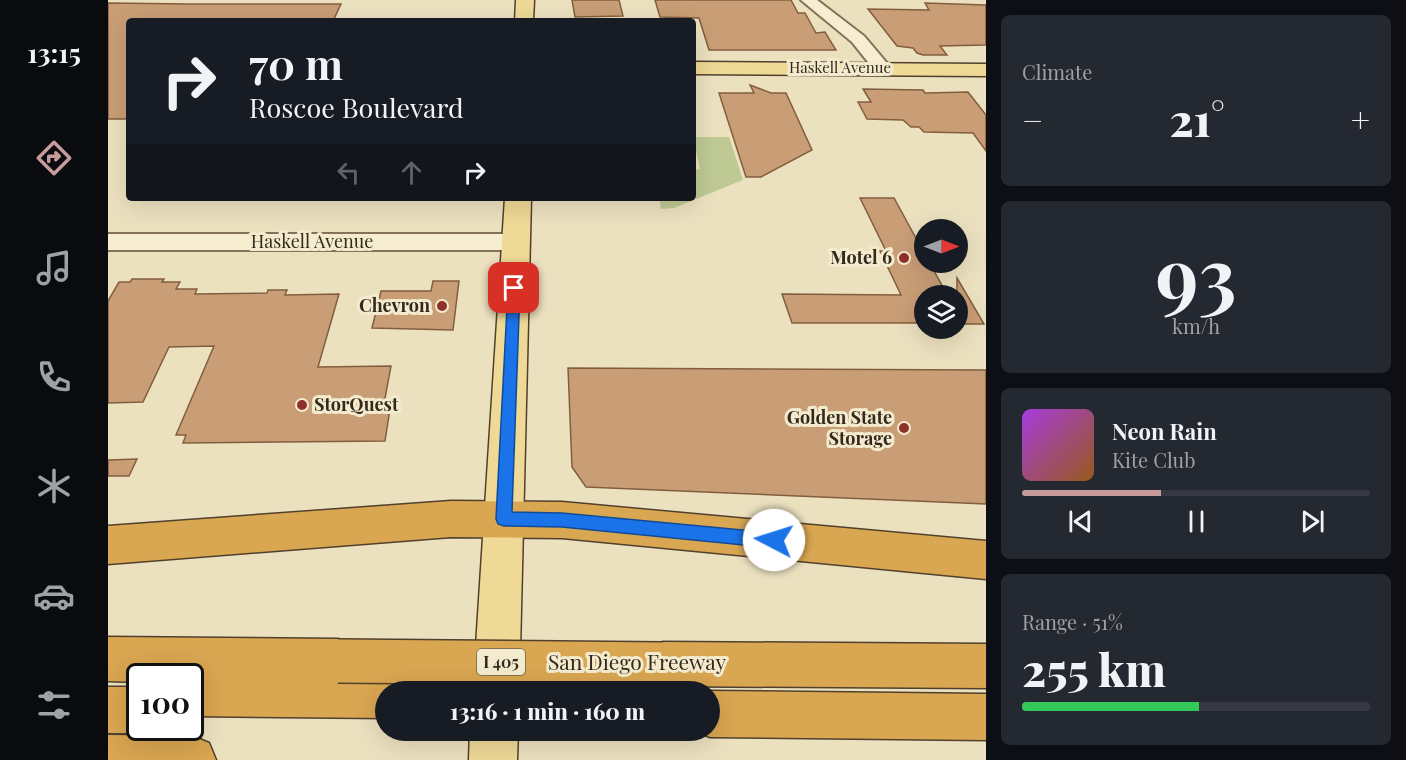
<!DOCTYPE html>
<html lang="en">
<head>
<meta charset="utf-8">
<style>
  :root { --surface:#171b24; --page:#242831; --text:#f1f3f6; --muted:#9ea1a6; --line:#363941; --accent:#c59b9b }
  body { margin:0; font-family:"Playfair Display",serif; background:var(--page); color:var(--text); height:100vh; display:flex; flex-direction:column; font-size:22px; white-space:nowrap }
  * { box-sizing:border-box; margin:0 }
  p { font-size:20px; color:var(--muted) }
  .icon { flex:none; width:33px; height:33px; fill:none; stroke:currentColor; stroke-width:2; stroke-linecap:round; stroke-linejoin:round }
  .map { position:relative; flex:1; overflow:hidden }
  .details { display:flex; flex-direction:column; gap:15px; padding:15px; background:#0d0f14; width:420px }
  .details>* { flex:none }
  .banner { position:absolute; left:18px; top:18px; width:570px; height:183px; border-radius:6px; box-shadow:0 6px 24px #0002; background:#171b24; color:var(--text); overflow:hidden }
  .needle { width:39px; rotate:90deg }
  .fabs { position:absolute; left:806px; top:219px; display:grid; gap:12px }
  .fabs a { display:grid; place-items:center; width:54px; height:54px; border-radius:50%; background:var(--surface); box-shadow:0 6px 24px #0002; font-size:30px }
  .speed { position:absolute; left:18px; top:663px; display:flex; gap:12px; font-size:30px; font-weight:700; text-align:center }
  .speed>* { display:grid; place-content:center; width:78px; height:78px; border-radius:50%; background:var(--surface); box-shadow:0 6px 24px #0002; line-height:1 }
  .speed .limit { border:3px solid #111; border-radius:9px; background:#fff; color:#111 }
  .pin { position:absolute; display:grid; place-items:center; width:51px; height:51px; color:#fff; margin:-26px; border-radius:12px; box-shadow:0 3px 9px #0006 }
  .me { position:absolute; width:66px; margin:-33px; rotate:275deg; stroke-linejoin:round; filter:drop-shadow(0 0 4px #0008) }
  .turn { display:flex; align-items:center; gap:21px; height:126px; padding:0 24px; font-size:27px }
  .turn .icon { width:78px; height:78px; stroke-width:2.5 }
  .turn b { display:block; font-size:42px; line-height:51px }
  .lanes { display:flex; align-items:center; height:57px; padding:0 24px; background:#0003; justify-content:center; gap:30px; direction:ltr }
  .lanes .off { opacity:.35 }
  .big { font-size:45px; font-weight:800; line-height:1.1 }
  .details .widget { flex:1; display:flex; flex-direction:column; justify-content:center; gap:9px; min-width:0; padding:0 21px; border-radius:9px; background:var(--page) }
  .details .dial { align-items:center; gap:0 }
  .dial b { font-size:78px; line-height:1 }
  .song { display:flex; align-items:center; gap:18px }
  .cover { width:72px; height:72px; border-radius:9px; background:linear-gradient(135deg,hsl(280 70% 55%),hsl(30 70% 35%)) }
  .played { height:6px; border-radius:3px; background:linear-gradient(90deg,var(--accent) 40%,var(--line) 40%) }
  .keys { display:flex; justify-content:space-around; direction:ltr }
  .heat { display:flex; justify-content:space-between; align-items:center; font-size:33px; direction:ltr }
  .charge { height:9px; border-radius:4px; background:linear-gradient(90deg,#34c759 51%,var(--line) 0) }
  .trip { position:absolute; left:267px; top:681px; width:345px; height:60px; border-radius:30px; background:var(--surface); box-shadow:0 6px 24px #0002; font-weight:800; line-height:60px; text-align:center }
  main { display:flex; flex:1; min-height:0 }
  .tabs { display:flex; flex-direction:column; width:108px; justify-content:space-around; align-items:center; background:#090b0e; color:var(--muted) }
  .tabs .icon { width:42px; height:42px }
  .tabs .current { color:var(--accent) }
  .tabs b { font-size:27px; color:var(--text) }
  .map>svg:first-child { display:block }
  .green { fill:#bfc994 }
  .building { fill:#c99e76; stroke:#825e3f; stroke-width:1.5 }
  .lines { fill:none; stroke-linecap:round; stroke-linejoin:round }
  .minor-casing { stroke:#847258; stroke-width:4 }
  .major-casing { stroke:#51402d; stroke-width:3 }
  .highway-casing { stroke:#51402d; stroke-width:3 }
  .minor { fill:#f7eed2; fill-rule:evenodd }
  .major { fill:#efd997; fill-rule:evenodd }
  .highway { fill:#d9a651; fill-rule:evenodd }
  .highway-bridge-casing { stroke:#51402d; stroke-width:46; stroke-linecap:butt }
  .highway-bridge { stroke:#d9a651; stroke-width:43 }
  .route { fill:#1a73e8; stroke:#114b97; stroke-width:1.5 }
  .poi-dot { fill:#90302b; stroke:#f4ebce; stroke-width:2 }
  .labels { text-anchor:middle; stroke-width:6; stroke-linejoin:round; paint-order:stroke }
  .far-street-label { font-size:15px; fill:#34291c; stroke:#f4ebce }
  .shield { fill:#f4ebce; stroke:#6e6351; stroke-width:1.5 }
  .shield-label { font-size:16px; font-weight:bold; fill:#34291c }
  .street-label { font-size:18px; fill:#34291c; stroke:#f4ebce }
  .poi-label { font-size:18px; font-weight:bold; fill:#34291c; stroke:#f4ebce; text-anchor:end }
  .near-street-label { font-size:21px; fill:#34291c; stroke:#f4ebce }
</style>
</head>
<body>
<main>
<nav class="tabs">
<b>13:15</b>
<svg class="icon current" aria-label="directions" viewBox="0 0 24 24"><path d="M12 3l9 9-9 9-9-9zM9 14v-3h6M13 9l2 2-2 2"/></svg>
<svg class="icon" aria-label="music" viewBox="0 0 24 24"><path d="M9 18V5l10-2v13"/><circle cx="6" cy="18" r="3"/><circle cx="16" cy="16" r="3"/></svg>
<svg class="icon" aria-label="phone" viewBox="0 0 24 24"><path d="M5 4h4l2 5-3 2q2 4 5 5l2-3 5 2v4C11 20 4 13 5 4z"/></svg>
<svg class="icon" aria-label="climate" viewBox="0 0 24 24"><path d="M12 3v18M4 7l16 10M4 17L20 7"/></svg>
<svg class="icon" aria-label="car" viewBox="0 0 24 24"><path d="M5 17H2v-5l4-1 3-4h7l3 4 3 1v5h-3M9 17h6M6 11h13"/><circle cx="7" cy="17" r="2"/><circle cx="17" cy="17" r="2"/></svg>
<svg class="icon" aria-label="filters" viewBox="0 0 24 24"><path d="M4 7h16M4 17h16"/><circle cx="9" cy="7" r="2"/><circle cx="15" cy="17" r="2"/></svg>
</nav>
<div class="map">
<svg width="878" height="760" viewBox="0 0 878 760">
  <rect width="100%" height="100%" fill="#ece1bf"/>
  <!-- green -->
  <path class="green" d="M585 137H621L635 180 566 208 553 209 551 198H585V170L592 169Z"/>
  <!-- building -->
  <path class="building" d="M464 0H511L515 16 467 17Z
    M547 0H683L690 13H697L708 33 717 32 728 50H601L591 18 552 17Z
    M0 3 81 4H233L225 21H21V119H0Z
    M817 3 878 5V45L832 46 839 55H815L809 53 805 48 789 46 760 9 821 10Z
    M642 85 663 93H678L704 150 653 177H638L611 93H646Z
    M755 89 815 90 817 93 860 92 878 115V151L865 133 816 132 811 127H803L795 120 759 119 750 102H763Z
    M752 198H786L816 253V262H821L840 296H816V323H684L674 294 793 295 772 251H778Z
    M849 278 876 324H849Z
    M24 279H56L54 282H72L68 289H89L87 294 159 293 160 290H179L177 295 231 294 210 367 283 366 275 409H282L277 441 75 443 78 435H68L106 346 61 347 35 402 0 403V301L11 282H22Z
    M325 281H351L345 330 264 328 273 291H323Z
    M460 368 878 370V504L478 487 464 467Z
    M29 459 21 476H0V460Z"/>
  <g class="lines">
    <!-- minor casing -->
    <g class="minor-casing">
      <path id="minor" d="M693 0H709L756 36 783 68 780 72H768L744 42Z
        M0 234H408L416 237 420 242 416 247 408 250H0Z"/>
    </g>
    <!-- major casing -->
    <g class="major-casing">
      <path id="major" d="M408 0H426L425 21H407Z
        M585 62 878 64V76L585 74Z
        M397 198H423L411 692H365Z
        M362 730H410L409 760H361Z"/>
    </g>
    <!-- highway casing -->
    <g class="highway-casing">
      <path id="highway" d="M343 501 454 502 878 541V579L454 538 343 537 0 564V526Z
        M0 637 230 639 246 645 252 661 248 672H278L294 679 300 692H278V718L82 716V676H32V682L0 681Z
        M555 642 878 644V688L555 686 539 680 533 664 539 648Z
        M0 687H32V728H46L32 733H0Z
        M602 691 878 694V740L602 737 585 730H602L600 692Z
        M0 735 84 736 101 743 108 760H0Z"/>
    </g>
    <!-- minor -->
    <use href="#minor" class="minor"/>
    <!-- major -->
    <use href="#major" class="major"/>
    <!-- highway -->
    <use href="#highway" class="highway"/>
    <!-- highway-bridge casing -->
    <g class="highway-bridge-casing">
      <path id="highway-bridge" d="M230 661 555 664"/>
    </g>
    <!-- highway-bridge -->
    <use href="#highway-bridge" class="highway-bridge"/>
  </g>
  <!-- route -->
  <path class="route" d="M406 284 412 288 404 512 454 513 666 533 672 535 674 540 672 546 666 548 454 527 396 526 390 524 388 519 400 288Z"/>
  <!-- markers -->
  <g class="poi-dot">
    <circle cx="796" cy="258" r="6"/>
    <circle cx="334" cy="306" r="6"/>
    <circle cx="194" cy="405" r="6"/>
    <circle cx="796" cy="428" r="6"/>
  </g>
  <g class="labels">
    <!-- far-street labels -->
    <g class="far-street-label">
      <text x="732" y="73">Haskell Avenue</text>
    </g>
    <!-- shield labels -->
    <rect class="shield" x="369" y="649" width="48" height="26" rx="4.5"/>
    <g class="shield-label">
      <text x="393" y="668">I 405</text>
    </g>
    <!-- street labels -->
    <g class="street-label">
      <text x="204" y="248">Haskell Avenue</text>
    </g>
    <!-- poi labels -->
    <g class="poi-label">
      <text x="784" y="264">Motel 6</text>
      <text x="322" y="312">Chevron</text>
      <text x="206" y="411" text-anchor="start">StorQuest</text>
      <text x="784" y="424">Golden State<tspan x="784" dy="21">Storage</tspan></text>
    </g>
    <!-- near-street labels -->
    <g class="near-street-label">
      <text x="529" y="670">San Diego Freeway</text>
    </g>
  </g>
</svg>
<div class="fabs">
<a><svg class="needle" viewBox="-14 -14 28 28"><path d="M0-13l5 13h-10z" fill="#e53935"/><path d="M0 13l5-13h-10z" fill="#9ea1a6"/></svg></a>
<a><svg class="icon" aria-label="layers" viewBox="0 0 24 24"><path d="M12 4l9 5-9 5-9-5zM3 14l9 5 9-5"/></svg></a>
</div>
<div class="speed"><div class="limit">100</div></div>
<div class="pin" style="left:406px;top:288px;background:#d93025"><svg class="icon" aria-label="arrive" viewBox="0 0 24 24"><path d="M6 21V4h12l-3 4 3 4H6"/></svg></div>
<svg class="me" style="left:666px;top:540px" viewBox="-20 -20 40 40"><circle r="19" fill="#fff"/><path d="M0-13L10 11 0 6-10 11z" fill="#1a73e8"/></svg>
<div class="trip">13:16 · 1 min · 160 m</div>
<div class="banner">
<div class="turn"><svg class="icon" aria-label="right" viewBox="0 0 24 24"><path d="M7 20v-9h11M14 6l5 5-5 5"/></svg><div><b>70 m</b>Roscoe Boulevard</div></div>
<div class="lanes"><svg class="icon off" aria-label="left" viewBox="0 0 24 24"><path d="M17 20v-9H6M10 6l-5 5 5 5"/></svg><svg class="icon off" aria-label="ahead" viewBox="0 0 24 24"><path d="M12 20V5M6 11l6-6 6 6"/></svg><svg class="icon" aria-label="right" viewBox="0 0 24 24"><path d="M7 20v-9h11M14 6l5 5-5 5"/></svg></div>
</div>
</div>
<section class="details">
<div class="widget"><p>Climate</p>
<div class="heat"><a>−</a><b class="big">21°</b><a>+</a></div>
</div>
<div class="widget dial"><b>93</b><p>km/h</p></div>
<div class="widget">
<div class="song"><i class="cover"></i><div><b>Neon Rain</b><p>Kite Club</p></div></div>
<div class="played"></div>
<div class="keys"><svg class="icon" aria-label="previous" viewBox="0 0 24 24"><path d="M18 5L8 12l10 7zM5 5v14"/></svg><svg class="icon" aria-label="pause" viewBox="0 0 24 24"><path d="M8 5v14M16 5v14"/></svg><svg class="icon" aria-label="next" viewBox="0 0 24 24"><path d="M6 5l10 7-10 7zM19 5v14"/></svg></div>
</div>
<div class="widget"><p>Range · 51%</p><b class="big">255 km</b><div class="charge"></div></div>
</section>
</main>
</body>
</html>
